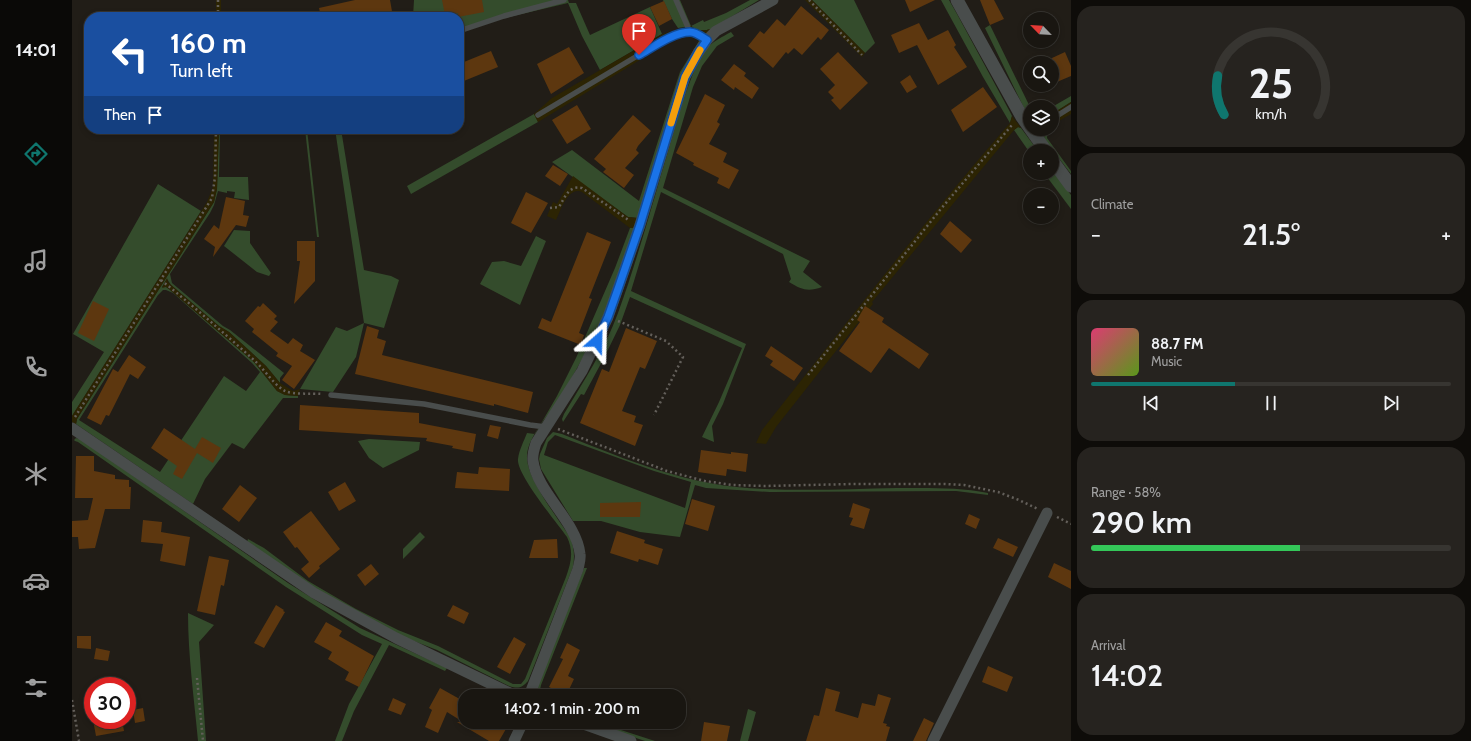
<!DOCTYPE html>
<html lang="en">
<head>
<meta charset="utf-8">
<style>
  :root { --surface:#191611; --page:#26231f; --text:#f1f3f6; --muted:#9f9f9f; --line:#373531; --accent:#0f766e }
  body { margin:0; font-family:Cabin,sans-serif; background:var(--page); color:var(--text); height:100vh; display:flex; flex-direction:column; font-size:15px; white-space:nowrap }
  * { box-sizing:border-box; margin:0 }
  p { font-size:13px; color:var(--muted) }
  .icon { flex:none; width:22px; height:22px; fill:none; stroke:currentColor; stroke-width:2; stroke-linecap:round; stroke-linejoin:round }
  .map { position:relative; flex:1; overflow:hidden }
  .sheet { display:flex; flex-direction:column; gap:6px; padding:6px; background:#0e0c09; width:400px }
  .sheet>* { flex:none }
  .hud { position:absolute; left:12px; top:12px; width:380px; height:122px; border-radius:16px; box-shadow:0 2px 6px #0003,0 0 0 1px var(--line); background:#1a4fa0; color:#fff; overflow:hidden }
  .needle { width:26px; rotate:295deg }
  .tools { position:absolute; left:951px; top:12px; display:grid; gap:8px }
  .tools a { display:grid; place-items:center; width:36px; height:36px; border-radius:50%; background:var(--surface); box-shadow:0 2px 6px #0003,0 0 0 1px var(--line); font-size:20px }
  .speed { position:absolute; left:12px; top:677px; display:flex; gap:8px; font-size:20px; font-weight:700; text-align:center }
  .speed>* { display:grid; place-content:center; width:52px; height:52px; border-radius:50%; background:var(--surface); box-shadow:0 2px 6px #0003,0 0 0 1px var(--line); line-height:1 }
  .speed .limit { border:6px solid #d22; background:#fff; color:#111 }
  .pin { position:absolute; display:grid; place-items:center; width:34px; height:34px; color:#fff; margin:-41px -17px; border-radius:50% 50% 50% 0; rotate:-45deg; box-shadow:0 0 4px #0007 }
  .pin .icon { rotate:45deg }
  .me { position:absolute; width:44px; margin:-22px; rotate:25deg; stroke-linejoin:round; filter:drop-shadow(0 0 3px #0008) }
  .turn { display:flex; align-items:center; gap:14px; height:84px; padding:0 20px; font-size:18px }
  .turn .icon { width:52px; height:52px; stroke-width:2.5 }
  .turn b { display:block; font-size:28px; line-height:34px }
  .then { display:flex; align-items:center; height:38px; padding:0 20px; background:#0003; gap:8px; font-size:15px }
  .big { font-size:30px; font-weight:600; line-height:1.1 }
  .sheet .tile { flex:1; display:flex; flex-direction:column; justify-content:center; gap:6px; min-width:0; padding:0 14px; border-radius:16px; background:var(--page) }
  .sheet .dial { align-items:center; gap:0 }
  .dial svg { height:104px; overflow:visible; fill:none; stroke:var(--line); stroke-width:7; stroke-linecap:round; text-anchor:middle }
  .dial text { fill:var(--text); stroke:none }
  .song { display:flex; align-items:center; gap:12px }
  .cover { width:48px; height:48px; border-radius:6px; background:linear-gradient(135deg,hsl(340 70% 55%),hsl(90 70% 35%)) }
  .played { height:4px; border-radius:2px; background:linear-gradient(90deg,var(--accent) 40%,var(--line) 40%) }
  .keys { display:flex; justify-content:space-around; direction:ltr }
  .heat { display:flex; justify-content:space-between; align-items:center; font-size:22px; direction:ltr }
  .charge { height:6px; border-radius:3px; background:linear-gradient(90deg,#34c759 58%,var(--line) 0) }
  .trip { position:absolute; left:386px; top:689px; width:228px; height:40px; border-radius:16px; background:var(--surface); box-shadow:0 2px 6px #0003,0 0 0 1px var(--line); font-weight:600; line-height:40px; text-align:center }
  main { display:flex; flex:1; min-height:0 }
  .dock { display:flex; flex-direction:column; width:72px; justify-content:space-around; align-items:center; background:#0a0907; color:var(--muted) }
  .dock .icon { width:28px; height:28px }
  .dock .active { color:var(--accent) }
  .dock b { font-size:18px; color:var(--text) }
  .map>svg:first-child { display:block }
  .green { fill:#344c2c; fill-rule:evenodd }
  .sand { fill:#2c2403 }
  .building { fill:#5d370f }
  .lines { fill:none; stroke-linecap:round; stroke-linejoin:round }
  .path { stroke:#635f5a; stroke-width:2.5; stroke-dasharray:2 3; stroke-linecap:butt }
  .service { stroke:#494d4c; stroke-width:5.5 }
  .minor { stroke:#494d4c; stroke-width:11 }
  .tertiary { stroke:#494d4c; stroke-width:13 }
  .route-casing { stroke:#114b97; stroke-width:10 }
  .route { stroke:#1a73e8; stroke-width:7 }
  .slow { stroke:#f59e0b; stroke-width:7 }
</style>
</head>
<body>
<main>
<nav class="dock">
<b>14:01</b>
<svg class="icon active" aria-label="directions" viewBox="0 0 24 24"><path d="M12 3l9 9-9 9-9-9zM9 14v-3h6M13 9l2 2-2 2"/></svg>
<svg class="icon" aria-label="music" viewBox="0 0 24 24"><path d="M9 18V5l10-2v13"/><circle cx="6" cy="18" r="3"/><circle cx="16" cy="16" r="3"/></svg>
<svg class="icon" aria-label="phone" viewBox="0 0 24 24"><path d="M5 4h4l2 5-3 2q2 4 5 5l2-3 5 2v4C11 20 4 13 5 4z"/></svg>
<svg class="icon" aria-label="climate" viewBox="0 0 24 24"><path d="M12 3v18M4 7l16 10M4 17L20 7"/></svg>
<svg class="icon" aria-label="car" viewBox="0 0 24 24"><path d="M5 17H2v-5l4-1 3-4h7l3 4 3 1v5h-3M9 17h6M6 11h13"/><circle cx="7" cy="17" r="2"/><circle cx="17" cy="17" r="2"/></svg>
<svg class="icon" aria-label="filters" viewBox="0 0 24 24"><path d="M4 7h16M4 17h16"/><circle cx="9" cy="7" r="2"/><circle cx="15" cy="17" r="2"/></svg>
</nav>
<div class="map">
<svg width="999" height="741" viewBox="0 0 999 741">
  <rect width="100%" height="100%" fill="#211d17"/>
  <!-- green -->
  <path class="green" d="M342 0H496L497 3H504L518 35 578 7 590 34 528 70 510 36 496 3 387 29V17H341Z
    M591 0H608L619 26 631 20 632 22 654 13 678 0H687L639 29C631 31 625 31 619 26L606 28 600 19Z
    M740 0H782L803 43 793 53Z
    M869 0H877L885 14 938 112 940 116 938 123 911 77Z
    M918 25 958 107V116L953 110 913 28Z
    M659 32 662 36 645 46 630 66 621 87 591 188 738 261 731 272 750 287C736 292 730 290 717 282L719 279 711 254 589 192 559 291 674 344 651 404 640 426 642 442 630 437 647 402 670 348 558 297 548 325 533 356 512 395 509 394 491 422 490 419 492 414C511 382 533 349 546 313 566 258 581 201 598 145 607 116 617 74 634 49 641 41 650 37 659 32Z
    M627 41 628 43 566 218 556 217 480 162 500 150 567 201 605 81 608 72Z
    M999 96V102L980 114V107Z
    M462 114 466 122 339 194 335 186Z
    M946 127 949 128 966 151H958V153L942 130Z
    M147 129H148L147 177H176L177 200 162 198 163 192 155 191V193L146 191 142 205 138 213 98 274 100 283 151 326 158 330 212 373 208 378V383L194 366 157 332 147 326 99 285 95 279 90 287H94L97 289 182 362 205 391 213 395 226 396V398H211L172 449 160 443 133 479 121 504 4 424 5 419 142 202 145 189ZM91 290H94L101 293 180 363 188 372 174 391 152 376 88 472 7 420 86 295Z
    M233 129H235L247 237H245Z
    M263 129H269L292 270 319 276 327 280 312 328 292 323 284 357 261 392 228 389 264 327 275 331 292 323Z
    M974 129H977L976 130 975 138 999 171V174L972 139 973 130Z
    M980 170 999 195V209L972 173H980Z
    M86 184 129 211 0 416V402L32 352 1 334Z
    M558 228H562C551 260 541 294 527 325 516 349 503 372 490 395 480 412 454 437 455 458 456 480 485 517 498 537 502 547 503 556 501 567L456 681C450 688 446 689 437 686L365 650 324 634 234 583 175 542 176 539 192 548 236 581 284 609 326 630 366 646 441 684H449L453 679 494 577C499 563 502 552 495 537 485 523 444 474 446 459 447 450 452 441 455 433L463 434 485 396 504 358 543 268Z
    M162 230 178 231V243L199 273 197 276 185 272 152 246Z
    M464 236 474 241 448 305 408 284 420 262 432 261 449 266Z
    M481 432 490 434C557 461 619 487 693 489 737 491 781 489 825 488 856 488 886 487 916 493V495L884 491 698 492 634 488 623 485 608 537 568 532 529 521H501L469 469 467 459 468 454 475 438ZM483 435 582 471 619 482 613 508 472 455 476 442Z
    M4 438 8 439 216 583 288 628 375 668 373 671 317 645 282 711 270 741H263L277 704 310 644 290 635 214 587 6 442 3 441 2 440Z
    M297 439 348 442 347 450 311 468 297 458 286 441Z
    M348 532 353 537 331 559V549Z
    M512 568H515L469 685 468 690 469 696H465V689L468 677Z
    M116 613 142 625 127 642 134 741H126C122 698 116 656 116 613Z
    M676 709 684 712 676 741H668Z
    M516 722H524L583 741H573Z"/>
  <!-- sand -->
  <path class="sand" d="M144 0H149V17H144Z
    M733 0H740L793 53 790 57Z
    M619 26C625 31 631 31 639 29L627 41C617 34 610 36 599 41L466 122 462 114 480 98 590 34Z
    M999 102V114L980 125V114Z
    M940 116 949 128 946 127 942 130 800 302 801 304 704 427 694 444 684 443 690 430C772 327 851 222 938 123Z
    M142 129H147L145 189 142 202 5 419 4 424 0 422V416L135 202 141 187Z
    M501 176 556 217 566 218 562 228H558L510 192C496 186 489 210 484 220L475 216 481 202 485 204Z
    M95 278 96 282 99 285 147 326 157 332 194 366 208 383 221 391 228 389 226 396 213 395 205 391 182 362 97 289 94 287 90 288Z"/>
  <!-- building -->
  <path class="building" d="M283 0H318L321 17H249L247 8Z
    M370 0H410L412 12 386 17V13L373 15Z
    M833 0H863L838 12Z
    M908 0H922L932 19 918 25Z
    M592 1 600 19 587 26 578 7Z
    M729 6 757 30 749 40 746 37 730 55 722 48 716 54 714 52 701 68 676 46 688 31 692 34 705 19 713 26Z
    M847 23 856 40 876 30 884 45 882 47 895 67 866 85 845 45 827 53 819 35Z
    M497 47 512 73 479 94 465 64Z
    M419 51 426 67 387 83V64Z
    M766 52 796 83 768 110 759 100 762 98 756 92 763 85 748 69Z
    M993 52 999 66V76L980 84V58Z
    M662 64 674 73 672 76 687 88 680 99 663 87 662 90 649 80Z
    M838 75 845 87 835 93 828 82Z
    M911 87 925 107 891 132 879 110Z
    M633 94 653 105 645 122 648 124 637 144 655 153 651 162 667 170 657 189 645 183 647 178 621 165 622 163 604 153Z
    M505 105 519 129 495 144 480 120Z
    M561 115 579 131 566 146 564 150 567 153 553 168 562 175 552 188 531 172 534 169 522 159Z
    M481 165 496 174 488 186 473 176Z
    M454 192 476 203 459 233 439 223Z
    M154 197 173 201 171 215 177 216 174 227 164 225 141 257 143 247 132 239 142 225 147 229Z
    M878 221 900 240 889 253 868 234Z
    M515 232 539 242 517 298 520 299 507 333 512 335 509 345 466 328 470 318 479 322Z
    M225 241H243V281L222 304 228 261H225Z
    M21 301 37 309 22 341 6 333Z
    M191 303 205 316 202 319 206 322 198 331 216 344 221 338 231 345 228 351 243 360 222 389 210 380 220 366 204 356 206 353 180 332 182 329 173 321 186 306 188 307Z
    M793 306 812 318 810 322 857 354 847 369 817 348 799 373 767 351 788 322 785 320Z
    M295 326 307 330 305 338 314 341 310 355 461 392 456 413 422 404V406L283 374Z
    M554 328 585 341 573 369 568 367 550 411 564 416 562 422 571 425 563 446 508 423 530 369 537 372Z
    M699 346 731 368 722 381 698 365 701 361 693 356Z
    M57 355 74 367 66 379 58 374 37 416 34 415 29 425 15 418 41 369 46 372Z
    M228 405 347 413V423L404 434 401 452 380 448 381 446 354 441 355 438 227 430Z
    M418 425 429 427 426 439 415 436Z
    M92 428 123 449 130 437 149 448 141 463 125 453 110 479 101 474 105 466 79 448Z
    M629 450 659 454V452L676 454 674 472 655 469 654 476 626 472Z
    M4 456H22V471L43 475V479L57 480V487H59L58 509H33L23 548 7 549 6 537H0V521L16 520 21 498H3Z
    M407 467 438 469 437 491 383 488 385 472 406 474Z
    M273 482 284 501 267 511 256 492Z
    M168 485 185 498 167 522 150 509Z
    M620 499 643 506 636 531 613 524Z
    M569 502 568 517H528V503Z
    M781 503 798 509 792 529 778 525 781 518 777 517Z
    M239 511 268 549 247 566 248 568 237 578 229 569 237 562 225 547 223 548 211 532Z
    M897 514 908 519 904 529 893 524Z
    M71 520 90 522 89 532 118 537 113 566 88 561 91 544 69 542Z
    M545 531 573 540 572 543 591 549 586 565 567 559 566 562 538 553Z
    M926 538 946 547 941 557 921 548Z
    M485 539 486 558H457L462 540Z
    M137 556 157 560 152 586 149 585 143 615 125 611Z
    M982 563 999 571V589L976 577Z
    M299 564 307 574 293 586 285 575Z
    M204 605 212 610 211 611 213 612 192 648 182 643Z
    M381 605 397 613 392 624 375 616Z
    M254 622 270 631 267 636 302 656 287 687 273 680 277 672 256 659 260 652 242 642Z
    M5 636H19V649L5 648Z
    M442 637 454 644 438 674 425 667Z
    M495 643 508 650 496 676 502 679 494 696 477 687 491 659 488 658Z
    M24 648 38 651 36 661 22 659Z
    M916 666 941 677 935 692 910 682Z
    M368 688 393 702V722H438L427 741H417L385 722H391L375 712 366 733 353 727 360 710 357 708Z
    M754 688 768 692 763 711 786 718 790 703 803 706 806 694 819 698 811 723 815 724 814 726 818 727 814 741H734L742 715 747 716Z
    M321 698 334 704 329 715 316 710Z
    M71 708 73 721 63 723 61 710Z
    M852 718 862 723 854 741H841Z
    M21 720H50L52 731 24 736Z
    M632 722 658 726 655 741H629Z"/>
  <g class="lines">
    <!-- path -->
    <path class="path" d="M737 0 790 55
      M146 17V0
      M478 208 487 207C493 197 497 185 510 188L558 221
      M89 280C121 306 152 333 183 361 193 370 201 384 213 391 222 395 240 393 250 394
      M546 321 594 341 611 357 582 415
      M736 375 868 210 940 125
      M3 417 140 198 143 177 144 129
      M486 429 595 471 633 481 660 485 693 486 781 484H873L892 485 926 492 947 500 966 509
      M985 517 999 524
      M125 678 131 741
      M0 700 7 741"/>
    <!-- service -->
    <path class="service" d="M604 0 618 32
      M387 31 432 16 492 0
      M466 115 592 40C610 33 618 29 635 40
      M980 119 999 107
      M259 395 352 404 458 425 474 427"/>
    <!-- minor -->
    <path class="minor" d="M0 428 242 593 324 638 444 696
      M457 696 506 569C507 564 509 558 508 554 505 522 465 492 461 461 460 455 462 449 464 443L510 371 536 317 568 225 613 77 626 53 635 40 644 31 701 0
      M506 722 559 741
      M442 741 451 722
      M861 741 975 513"/>
    <!-- tertiary -->
    <path class="tertiary" d="M885 0 950 117 974 151
      M980 160 999 186"/>
  </g>
  <g class="lines">
    <!-- route casing -->
    <g class="route-casing">
      <path id="route" d="M525 341 536 317 547 286 568 225 613 77 626 53 635 40C630 37 624 32 618 32 602 32 581 47 567 55"/>
    </g>
    <!-- route -->
    <use href="#route" class="route"/>
    <!-- slow -->
    <path class="slow" d="M599 123 613 77 628 50"/>
  </g>
</svg>
<div class="tools">
<a><svg class="needle" viewBox="-14 -14 28 28"><path d="M0-13l5 13h-10z" fill="#e53935"/><path d="M0 13l5-13h-10z" fill="#9f9f9f"/></svg></a>
<a><svg class="icon" aria-label="search" viewBox="0 0 24 24"><circle cx="10" cy="10" r="6"/><path d="M15 15l6 6"/></svg></a>
<a><svg class="icon" aria-label="layers" viewBox="0 0 24 24"><path d="M12 4l9 5-9 5-9-5zM3 14l9 5 9-5"/></svg></a>
<a>+</a>
<a>−</a>
</div>
<div class="speed"><div class="limit">30</div></div>
<div class="pin" style="left:567px;top:55px;background:#d93025"><svg class="icon" aria-label="arrive" viewBox="0 0 24 24"><path d="M6 21V4h12l-3 4 3 4H6"/></svg></div>
<svg class="me" style="left:525px;top:341px" viewBox="-20 -20 40 40"><path d="M0-17L14 15 0 8-14 15z" fill="#1a73e8" stroke="#fff" stroke-width="4"/></svg>
<div class="trip">14:02 · 1 min · 200 m</div>
<div class="hud">
<div class="turn"><svg class="icon" aria-label="left" viewBox="0 0 24 24"><path d="M17 20v-9H6M10 6l-5 5 5 5"/></svg><div><b>160 m</b>Turn left</div></div>
<div class="then">Then<svg class="icon" aria-label="arrive" viewBox="0 0 24 24"><path d="M6 21V4h12l-3 4 3 4H6"/></svg></div>
</div>
</div>
<section class="sheet">
<div class="tile dial"><svg viewBox="0 0 100 80">
<path d="M14 69A42 42 0 1 1 86 69"/>
<path d="M14 69A42 42 0 0 1 9 39" stroke="#0f766e"/>
<text x="50" y="56" font-size="32" font-weight="700">25</text>
<text x="50" y="72" font-size="11">km/h</text>
</svg></div>
<div class="tile"><p>Climate</p>
<div class="heat"><a>−</a><b class="big">21.5°</b><a>+</a></div>
</div>
<div class="tile">
<div class="song"><i class="cover"></i><div><b>88.7 FM</b><p>Music</p></div></div>
<div class="played"></div>
<div class="keys"><svg class="icon" aria-label="previous" viewBox="0 0 24 24"><path d="M18 5L8 12l10 7zM5 5v14"/></svg><svg class="icon" aria-label="pause" viewBox="0 0 24 24"><path d="M8 5v14M16 5v14"/></svg><svg class="icon" aria-label="next" viewBox="0 0 24 24"><path d="M6 5l10 7-10 7zM19 5v14"/></svg></div>
</div>
<div class="tile"><p>Range · 58%</p><b class="big">290 km</b><div class="charge"></div></div>
<div class="tile"><p>Arrival</p><b class="big">14:02</b></div>
</section>
</main>
</body>
</html>
